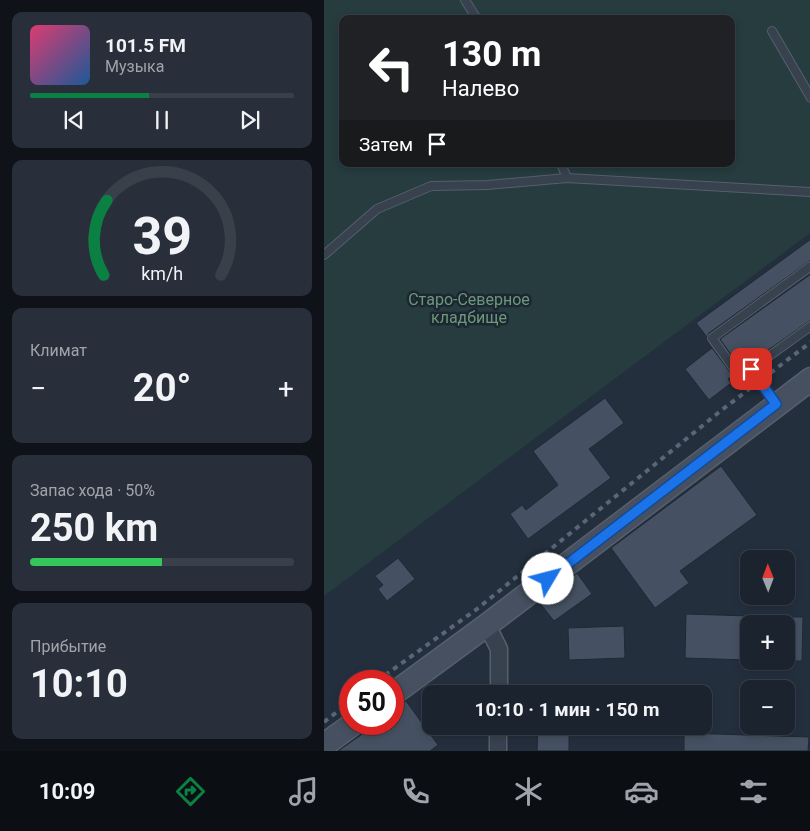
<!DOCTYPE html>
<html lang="ru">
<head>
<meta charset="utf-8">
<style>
  :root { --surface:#1b232e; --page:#282f3a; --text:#f1f3f6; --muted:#a0a4aa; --line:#39404a; --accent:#0b8043 }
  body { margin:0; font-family:Roboto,sans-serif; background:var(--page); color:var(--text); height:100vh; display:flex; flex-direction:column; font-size:19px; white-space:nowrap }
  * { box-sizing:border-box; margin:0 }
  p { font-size:16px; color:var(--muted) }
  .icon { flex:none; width:28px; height:28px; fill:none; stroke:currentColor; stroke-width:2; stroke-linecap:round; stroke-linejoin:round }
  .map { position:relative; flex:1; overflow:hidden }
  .drawer { display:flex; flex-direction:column; gap:12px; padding:12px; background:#0f1319; width:324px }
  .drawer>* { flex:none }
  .hud { position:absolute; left:15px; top:15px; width:396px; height:152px; border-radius:10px; box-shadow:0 2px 8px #0003,0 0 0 1px var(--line); background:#202124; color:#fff; overflow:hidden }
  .needle { width:32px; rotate:359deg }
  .controls { position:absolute; left:416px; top:550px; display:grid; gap:10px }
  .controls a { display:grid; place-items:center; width:55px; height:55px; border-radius:10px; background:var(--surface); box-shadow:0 2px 8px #0003,0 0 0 1px var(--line); font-size:25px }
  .speed { position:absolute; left:15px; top:670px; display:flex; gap:10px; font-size:25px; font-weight:700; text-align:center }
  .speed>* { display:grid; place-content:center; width:65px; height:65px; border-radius:50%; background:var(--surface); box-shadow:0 2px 8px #0003,0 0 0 1px var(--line); line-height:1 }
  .speed .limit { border:8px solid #d22; background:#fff; color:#111 }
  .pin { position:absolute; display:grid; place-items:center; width:42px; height:42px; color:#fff; margin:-21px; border-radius:10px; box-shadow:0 2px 8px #0006 }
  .me { position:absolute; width:55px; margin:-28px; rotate:53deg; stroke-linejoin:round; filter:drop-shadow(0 0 4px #0008) }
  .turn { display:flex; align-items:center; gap:18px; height:105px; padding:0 20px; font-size:22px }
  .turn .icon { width:65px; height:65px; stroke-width:2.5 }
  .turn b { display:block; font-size:35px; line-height:42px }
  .then { display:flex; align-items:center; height:48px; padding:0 20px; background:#0003; gap:10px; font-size:19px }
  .big { font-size:38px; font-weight:700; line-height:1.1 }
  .drawer .card { flex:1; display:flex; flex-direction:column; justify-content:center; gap:8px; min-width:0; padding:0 18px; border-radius:10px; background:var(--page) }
  .drawer .dial { align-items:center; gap:0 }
  .dial svg { height:130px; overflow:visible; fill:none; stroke:var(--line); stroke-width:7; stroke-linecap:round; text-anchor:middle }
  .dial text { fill:var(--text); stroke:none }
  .song { display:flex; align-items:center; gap:15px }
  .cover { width:60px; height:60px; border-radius:8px; background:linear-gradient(135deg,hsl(340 70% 55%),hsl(210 70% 35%)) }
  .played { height:5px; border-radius:2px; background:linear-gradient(90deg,var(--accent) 45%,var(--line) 45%) }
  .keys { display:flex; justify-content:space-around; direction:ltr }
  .heat { display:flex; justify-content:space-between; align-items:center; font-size:28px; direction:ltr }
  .charge { height:8px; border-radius:4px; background:linear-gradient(90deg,#34c759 50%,var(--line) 0) }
  .trip { position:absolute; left:98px; top:685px; width:290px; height:50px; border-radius:10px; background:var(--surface); box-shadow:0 2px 8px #0003,0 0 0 1px var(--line); font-weight:700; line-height:50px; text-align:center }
  .tabs { display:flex; height:80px; justify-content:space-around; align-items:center; background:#0b0e12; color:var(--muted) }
  .tabs .icon { width:35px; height:35px }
  .tabs .current { color:var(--accent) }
  .tabs b { font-size:22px; color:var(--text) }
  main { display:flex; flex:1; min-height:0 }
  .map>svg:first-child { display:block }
  .green { fill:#263c3f; fill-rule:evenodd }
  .building { fill:#455162; stroke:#1f2835 }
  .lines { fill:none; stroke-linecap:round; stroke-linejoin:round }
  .service-casing { stroke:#565f6c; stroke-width:10 }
  .minor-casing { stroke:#565f6c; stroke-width:19 }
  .secondary-casing { stroke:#565f6c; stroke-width:25 }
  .service { stroke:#38414e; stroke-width:8 }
  .minor { stroke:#38414e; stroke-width:16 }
  .secondary { stroke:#465061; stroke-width:22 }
  .rail { stroke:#5a6575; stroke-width:4; stroke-dasharray:5 5; stroke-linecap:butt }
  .route-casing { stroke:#114b97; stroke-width:12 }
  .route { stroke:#1a73e8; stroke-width:9 }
  .labels { text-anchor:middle; stroke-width:5; stroke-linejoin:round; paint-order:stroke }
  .park-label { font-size:16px; fill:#6b9a76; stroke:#1d2633 }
</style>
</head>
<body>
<main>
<section class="drawer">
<div class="card">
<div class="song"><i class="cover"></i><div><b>101.5 FM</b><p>Музыка</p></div></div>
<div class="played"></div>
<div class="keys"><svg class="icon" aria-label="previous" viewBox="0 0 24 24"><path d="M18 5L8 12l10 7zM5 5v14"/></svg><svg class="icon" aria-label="pause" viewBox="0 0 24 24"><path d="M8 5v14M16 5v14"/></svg><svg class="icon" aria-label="next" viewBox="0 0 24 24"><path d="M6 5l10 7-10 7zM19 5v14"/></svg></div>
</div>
<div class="card dial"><svg viewBox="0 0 100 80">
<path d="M14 69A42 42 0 1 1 86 69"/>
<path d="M14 69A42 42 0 0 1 16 23" stroke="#0b8043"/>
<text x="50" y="56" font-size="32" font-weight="700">39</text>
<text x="50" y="72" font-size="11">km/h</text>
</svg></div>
<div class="card"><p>Климат</p>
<div class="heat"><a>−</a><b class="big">20°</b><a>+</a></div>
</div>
<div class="card"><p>Запас хода · 50%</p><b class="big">250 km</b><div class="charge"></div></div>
<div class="card"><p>Прибытие</p><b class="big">10:10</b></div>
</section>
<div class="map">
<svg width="487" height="751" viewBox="0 0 487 751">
  <rect width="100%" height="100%" fill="#242f3e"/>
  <!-- green -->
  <path class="green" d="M0 0H486V233L0 596ZM19 19H408V164H19Z"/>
  <!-- building -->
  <path class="building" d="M487 239V260L385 333 383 337 372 323Z
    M487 274V320L417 369 396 339Z
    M388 348 409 376 404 379 407 383 385 400 361 369Z
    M281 398 300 423 265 449 287 478 204 539 186 514 198 505 202 510 234 485 209 451Z
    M397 466 433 515 356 571 365 583 331 608 287 548Z
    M74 558 91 579 63 601 54 589 59 585 51 576Z
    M253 573 268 594 230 621 215 602Z
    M362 614 425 616V660L361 658Z
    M462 617H479L478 661H462Z
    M300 626 301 658 245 660 244 628Z
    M82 701 114 745 106 751H14L37 735 48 724H69V708Z
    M214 726H245V751H213Z
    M360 733 485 737 484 751H360Z"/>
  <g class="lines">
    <!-- service casing -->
    <g class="service-casing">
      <path id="service" d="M141 0 153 19
        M448 31 487 98
        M237 164 243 178
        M0 255 53 209 107 186 163 185 243 178 487 192
        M487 266 388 338 416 377 487 326
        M427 369 451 403"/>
    </g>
    <!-- minor casing -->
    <g class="minor-casing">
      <path id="minor" d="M163 625 175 649V694
        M174 751V726"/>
    </g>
    <!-- secondary casing -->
    <g class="secondary-casing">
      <path id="secondary" d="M69 694 163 625 487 379
        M0 745 29 724"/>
    </g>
    <!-- service -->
    <use href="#service" class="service"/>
    <!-- minor -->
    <use href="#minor" class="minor"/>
    <!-- secondary -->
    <use href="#secondary" class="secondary"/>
    <!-- rail -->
    <path class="rail" d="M53 681 153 609 399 409 487 342
      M0 722 26 702"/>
  </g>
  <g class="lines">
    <!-- route casing -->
    <g class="route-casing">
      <path id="route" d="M224 579 452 404 427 369"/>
    </g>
    <!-- route -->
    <use href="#route" class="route"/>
  </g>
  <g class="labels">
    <!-- park labels -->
    <g class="park-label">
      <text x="145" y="305">Старо-Северное<tspan x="145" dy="18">кладбище</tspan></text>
    </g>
  </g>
</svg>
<div class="controls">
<a><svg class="needle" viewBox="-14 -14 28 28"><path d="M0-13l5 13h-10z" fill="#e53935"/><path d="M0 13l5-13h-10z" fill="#a0a4aa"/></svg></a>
<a>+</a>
<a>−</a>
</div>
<div class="speed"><div class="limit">50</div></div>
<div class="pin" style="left:427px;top:369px;background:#d93025"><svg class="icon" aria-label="arrive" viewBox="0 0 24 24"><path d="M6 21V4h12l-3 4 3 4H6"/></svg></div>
<svg class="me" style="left:224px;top:579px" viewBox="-20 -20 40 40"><circle r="19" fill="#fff"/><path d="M0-13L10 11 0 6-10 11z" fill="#1a73e8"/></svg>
<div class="trip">10:10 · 1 мин · 150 m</div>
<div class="hud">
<div class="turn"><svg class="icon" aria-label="left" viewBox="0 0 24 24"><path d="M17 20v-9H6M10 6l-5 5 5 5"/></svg><div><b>130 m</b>Налево</div></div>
<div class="then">Затем<svg class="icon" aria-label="arrive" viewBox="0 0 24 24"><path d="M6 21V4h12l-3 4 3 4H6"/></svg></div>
</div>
</div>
</main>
<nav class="tabs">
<b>10:09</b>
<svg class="icon current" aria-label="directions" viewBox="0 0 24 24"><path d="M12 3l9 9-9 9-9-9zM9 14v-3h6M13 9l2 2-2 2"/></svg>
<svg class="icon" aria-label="music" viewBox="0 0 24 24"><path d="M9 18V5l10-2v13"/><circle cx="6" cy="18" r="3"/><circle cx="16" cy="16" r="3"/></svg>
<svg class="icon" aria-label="phone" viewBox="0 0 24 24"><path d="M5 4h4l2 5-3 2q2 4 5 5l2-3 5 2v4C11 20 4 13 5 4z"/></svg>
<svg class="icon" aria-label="climate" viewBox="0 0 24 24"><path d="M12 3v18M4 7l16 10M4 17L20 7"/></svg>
<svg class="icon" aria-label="car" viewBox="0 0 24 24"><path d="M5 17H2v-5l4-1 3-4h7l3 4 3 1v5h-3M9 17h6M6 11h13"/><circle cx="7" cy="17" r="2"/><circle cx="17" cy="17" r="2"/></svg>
<svg class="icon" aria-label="filters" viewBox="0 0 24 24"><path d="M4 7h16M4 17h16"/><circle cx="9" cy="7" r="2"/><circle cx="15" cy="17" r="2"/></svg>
</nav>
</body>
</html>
